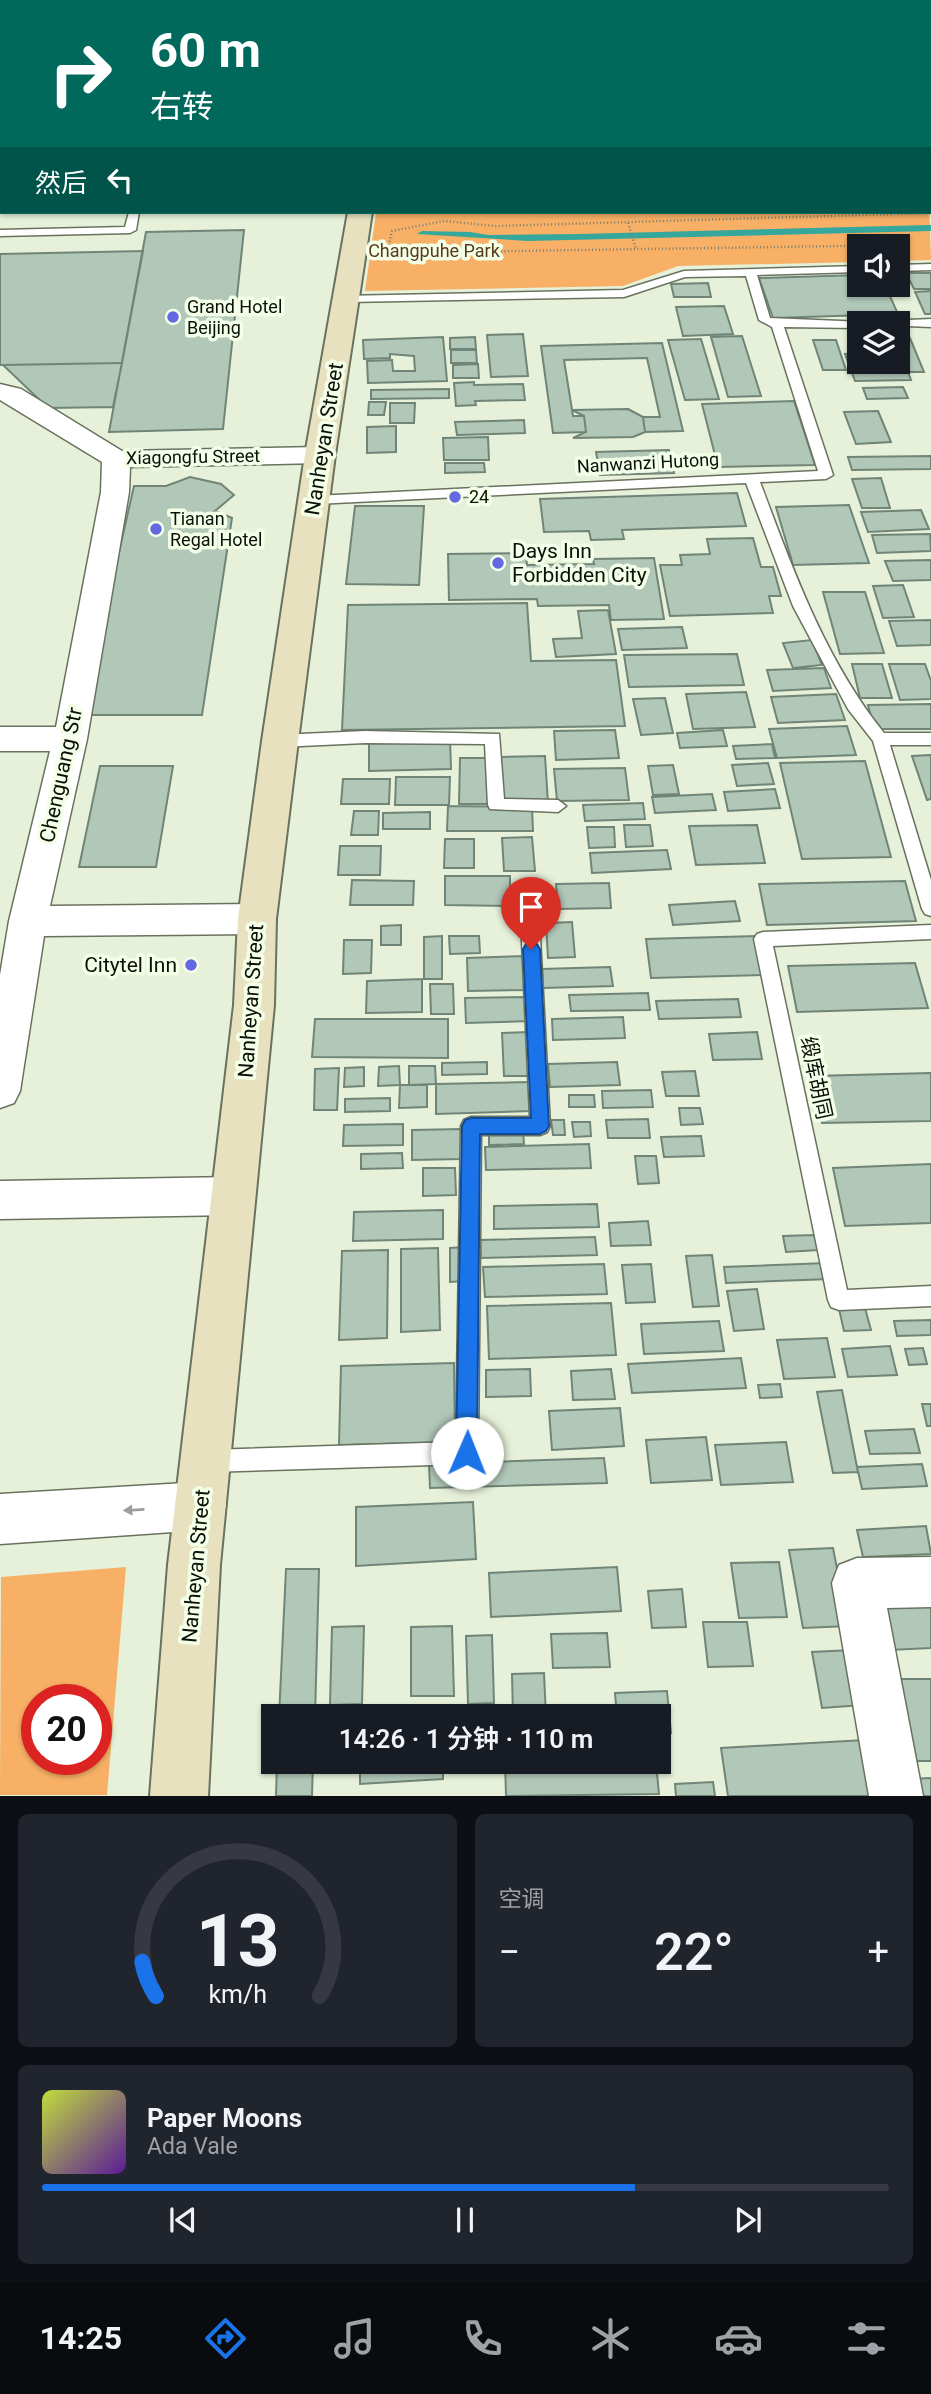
<!DOCTYPE html>
<html lang="zh">
<head>
<meta charset="utf-8">
<style>
  :root { --surface:#171b24; --page:#20242c; --text:#f1f3f6; --muted:#9ea1a6; --line:#363941; --accent:#1a73e8 }
  body { margin:0; font-family:Roboto,"Noto Sans SC",sans-serif; background:var(--page); color:var(--text); height:100vh; display:flex; flex-direction:column; font-size:26px; white-space:nowrap }
  * { box-sizing:border-box; margin:0 }
  p { font-size:23px; color:var(--muted) }
  .icon { flex:none; width:38px; height:38px; fill:none; stroke:currentColor; stroke-width:2; stroke-linecap:round; stroke-linejoin:round }
  .map { position:relative; height:1796px; overflow:hidden }
  .sheet { display:flex; flex-direction:column; gap:18px; padding:18px; background:#0d0f14; flex:1 }
  .sheet>* { flex:none }
  .guide { position:absolute; left:0px; top:0px; width:931px; height:214px; box-shadow:0 2px 5px #0004; background:#00695c; color:#fff; overflow:hidden }
  .buttons { position:absolute; left:847px; top:234px; display:grid; gap:14px }
  .buttons a { display:grid; place-items:center; width:63px; height:63px; border-radius:0px; background:var(--surface); box-shadow:0 2px 5px #0004; font-size:35px }
  .speed { position:absolute; left:21px; top:1684px; display:flex; gap:14px; font-size:35px; font-weight:700; text-align:center }
  .speed>* { display:grid; place-content:center; width:91px; height:91px; border-radius:50%; background:var(--surface); box-shadow:0 2px 5px #0004; line-height:1 }
  .speed .limit { border:10px solid #d22; background:#fff; color:#111 }
  .pin { position:absolute; display:grid; place-items:center; width:60px; height:60px; color:#fff; margin:-72px -30px; border-radius:50% 50% 50% 0; rotate:-45deg; box-shadow:0 0 7px #0007 }
  .pin .icon { rotate:45deg }
  .me { position:absolute; width:77px; margin:-38px; rotate:1deg; stroke-linejoin:round; filter:drop-shadow(0 0 5px #0008) }
  .turn { display:flex; align-items:center; gap:24px; height:147px; padding:0 35px; font-size:32px }
  .turn .icon { width:91px; height:91px; stroke-width:2.5 }
  .turn b { display:block; font-size:49px; line-height:60px }
  .then { display:flex; align-items:center; height:66px; padding:0 35px; background:#0003; gap:14px; font-size:26px }
  .big { font-size:52px; font-weight:600; line-height:1.1 }
  .sheet .widget { flex:1; display:flex; flex-direction:column; justify-content:center; gap:10px; min-width:0; padding:0 24px; border-radius:10px; background:var(--page) }
  .sheet .dial { align-items:center; gap:0 }
  .dial svg { height:182px; overflow:visible; fill:none; stroke:var(--line); stroke-width:7; stroke-linecap:round; text-anchor:middle }
  .dial text { fill:var(--text); stroke:none }
  .song { display:flex; align-items:center; gap:21px }
  .cover { width:84px; height:84px; border-radius:10px; background:linear-gradient(135deg,hsl(70 70% 55%),hsl(270 70% 35%)) }
  .played { height:7px; border-radius:4px; background:linear-gradient(90deg,var(--accent) 70%,var(--line) 70%) }
  .keys { display:flex; justify-content:space-around; direction:ltr }
  .heat { display:flex; justify-content:space-between; align-items:center; font-size:38px; direction:ltr }
  .sheet .tiles { flex:1; display:grid; gap:18px; grid-template-columns:1fr 1fr }
  .widget:last-child { grid-column:span 2 }
  .trip { position:absolute; left:261px; top:1704px; width:410px; height:70px; border-radius:0px; background:var(--surface); box-shadow:0 2px 5px #0004; font-weight:600; line-height:70px; text-align:center }
  .dock { display:flex; height:112px; justify-content:space-around; align-items:center; background:#090b0e; color:var(--muted) }
  .dock .icon { width:49px; height:49px }
  .dock .on { color:var(--accent) }
  .dock b { font-size:32px; color:var(--text) }
  .map>svg:first-child { display:block }
  .green { fill:#f7b065; fill-rule:evenodd }
  .water { fill:#35a79d }
  .building { fill:#b1c8b9; stroke:#708577; stroke-width:2 }
  .lines { fill:none; stroke-linecap:round; stroke-linejoin:round }
  .service-casing { stroke:#69725e; stroke-width:3 }
  .minor-casing { stroke:#69725e; stroke-width:3 }
  .tertiary-casing { stroke:#69725e; stroke-width:4 }
  .secondary-casing { stroke:#69725e; stroke-width:4 }
  .trunk-casing { stroke:#7a6b1f; stroke-width:4 }
  .path { stroke:#787e6f; stroke-width:2.5; stroke-dasharray:1 2.5; stroke-linecap:butt }
  .service { fill:#fff; fill-rule:evenodd }
  .minor { fill:#fff; fill-rule:evenodd }
  .tertiary { fill:#fff; fill-rule:evenodd }
  .secondary { fill:#e8e1bf; fill-rule:evenodd }
  .trunk { fill:#c3b056; fill-rule:evenodd }
  .oneway { fill:#9e9f9c }
  .route { fill:#1a73e8; stroke:#114b97; stroke-width:2 }
  .poi-dot { fill:#6468e1; stroke:#f4ffe8; stroke-width:2.5 }
  .labels { text-anchor:middle; stroke-width:7; stroke-linejoin:round; paint-order:stroke }
  .far-park-label { font-size:18px; fill:#583b1b; stroke:#f4ffe8 }
  .far-poi-label { font-size:18px; fill:#0d1008; stroke:#f4ffe8; text-anchor:start }
  .far-street-label { font-size:18px; fill:#0d1008; stroke:#f4ffe8 }
  .street-label { font-size:21px; fill:#0d1008; stroke:#f4ffe8 }
  .poi-label { font-size:21px; fill:#0d1008; stroke:#f4ffe8; text-anchor:start }
</style>
</head>
<body>
<div class="map">
<svg width="931" height="1796" viewBox="0 0 931 1796">
  <rect width="100%" height="100%" fill="#e7f1da"/>
  <!-- green -->
  <path class="green" d="M929 199 931 260 898 261V247H859V262L678 266 623 286 365 291 376 213 929 212Z
    M126 1567 107 1795H0L1 1577ZM96 1699V1759H37V1699Z"/>
  <!-- water -->
  <path class="water" d="M931 225V231L528 241 417 234 422 231 470 232 488 235 579 234Z"/>
  <!-- building -->
  <path class="building" d="M244 230 223 429 109 432 146 232Z
    M143 251 122 363 0 365V254Z
    M906 273H931V289H914Z
    M859 275V285H885L898 314 773 318 759 278Z
    M708 283 711 297H674L671 284Z
    M931 291V314H925L915 292Z
    M724 306 733 334 683 336 676 307Z
    M523 334 528 376 491 377 487 335Z
    M742 336 761 396 728 397 711 337Z
    M443 337 447 381 368 383 367 361 392 360 393 371H415L414 356 390 354V358L364 359 363 340Z
    M475 337 476 349H450V338Z
    M898 338H910L924 372H908L911 380 855 381 845 354 859 353V362H898Z
    M701 339 719 399 685 400 668 340Z
    M813 340H836L846 370H823Z
    M662 343 683 431 645 432 643 417H660L647 358 564 360 573 416H584L586 432 553 433 541 346Z
    M451 350H476L477 363H451Z
    M122 363 113 407 48 408 3 365Z
    M478 364 479 378H453V365Z
    M474 382V385L523 384 525 400 475 401 476 405 456 406 454 383Z
    M903 387 908 398 867 399 863 388Z
    M449 389V398L371 399V390Z
    M794 401 815 465 718 467 702 404Z
    M369 402H386L384 415H368Z
    M390 403H415L414 423H390Z
    M628 409 643 417 645 432 633 437 573 438 586 432 584 416 572 410Z
    M878 411 891 442 856 444 844 412Z
    M524 420 525 433 457 435 455 422Z
    M396 426V452L367 453V427Z
    M488 437 489 460H444L443 438Z
    M669 450 674 473 600 475 596 452Z
    M931 456V469L852 470 848 457Z
    M445 463H484L485 472 445 473Z
    M190 477 221 484 234 495 215 511 232 518 202 715H82L134 486H166Z
    M881 478 890 508H862L852 479Z
    M737 493 746 526 622 530 624 539 591 540 589 531 544 532 540 499Z
    M849 505 869 563 793 565 776 507Z
    M355 506H424L419 585 346 584Z
    M921 510 929 529 868 532 861 512Z
    M930 534 931 551 877 553 872 535Z
    M753 538 761 567H773L781 596H769L773 613 670 616 660 565H682L680 555 710 554 707 539Z
    M526 553 527 565 594 564 593 559 654 558 664 619 611 620 609 605 538 606 537 599 449 600 448 554Z
    M931 560V580L893 581 885 561Z
    M903 585 914 617 883 618 873 586Z
    M823 592H865L884 653 840 654Z
    M527 603 531 661 616 660 625 726 342 730 348 605Z
    M608 610 616 654 556 657 553 639 582 638 578 611Z
    M931 620V645L897 646 889 621Z
    M682 627 687 648 622 650 618 629Z
    M812 640 822 665 793 668 783 643Z
    M737 654 744 685 629 687 624 655Z
    M852 664H882L892 698H860Z
    M889 664H925L931 681V699L900 700Z
    M824 668 831 688 773 691 767 670Z
    M746 692 755 727 693 729 686 694Z
    M836 694 845 720 778 723 771 697Z
    M665 698 673 733 641 735 633 699Z
    M931 704V729H874L868 705Z
    M847 726 856 755 777 758 769 729Z
    M615 730 619 758 556 760 554 731Z
    M723 730 727 746 680 748 677 733Z
    M450 738 451 769 369 771V739Z
    M772 744 775 758 736 759 733 746Z
    M931 755V799L927 800 912 756Z
    M545 756 548 803H500L498 757Z
    M460 758H491V804H459Z
    M865 761 891 857 802 859 780 763Z
    M768 763 774 784 737 786 732 765Z
    M673 765 679 794 653 795 648 766Z
    M100 766H173L156 867H79Z
    M625 768 629 800 557 801 554 769Z
    M396 777H450L449 805H395Z
    M343 779H390L389 804H341Z
    M775 789 780 808 728 811 724 792Z
    M712 794 716 810 655 813 652 797Z
    M643 803 645 819 585 821 583 805Z
    M448 806 532 807 533 831H447Z
    M354 811H379L378 835H351Z
    M430 812V829H383V813Z
    M624 825H650L653 846 626 847Z
    M757 825 765 863 696 865 689 826Z
    M587 827H614L615 847 589 848Z
    M532 837 535 871H504L502 838Z
    M445 839H474V868H444Z
    M340 846H381L380 875H338Z
    M667 850 671 869 592 873 590 853Z
    M445 876H510V906L445 905Z
    M352 880 414 881 413 905H350Z
    M905 881 916 921 767 925 759 884Z
    M609 883 611 908 558 909 556 884Z
    M735 901 740 921 673 925 669 905Z
    M572 922 575 957 548 958 546 923Z
    M401 925V945H381V926Z
    M442 936V979H424V937Z
    M449 936H479L480 953 450 954Z
    M757 936 764 975 651 978 646 939Z
    M344 940H372L371 973 343 974Z
    M526 956 528 990 468 991 467 958Z
    M915 963 928 1008 797 1012 788 966Z
    M610 967 613 986 543 988 542 969Z
    M422 979V1012L366 1013 367 981Z
    M430 984H453L454 1014H431Z
    M648 993 650 1010 571 1011 569 995Z
    M529 997 531 1021 466 1023 465 998Z
    M738 999 741 1017 659 1019 656 1001Z
    M623 1017 625 1038 553 1040 552 1019Z
    M315 1019H448V1058L312 1057Z
    M529 1032 532 1076H504L502 1033Z
    M757 1032 762 1059 713 1060 709 1034Z
    M487 1062V1074L442 1075V1063Z
    M617 1062 620 1085 550 1087 548 1064Z
    M399 1066 400 1085 378 1086 379 1067Z
    M409 1066H435L436 1084 409 1085Z
    M364 1067V1086L344 1087 345 1068Z
    M339 1068 337 1110H314L315 1069Z
    M695 1071 699 1096H666L662 1072Z
    M931 1073V1121L822 1123 812 1076Z
    M529 1082 531 1111 436 1114V1084Z
    M400 1085H427V1107L399 1108Z
    M651 1090 653 1107 603 1108 602 1091Z
    M569 1095H594L595 1107H569Z
    M390 1098V1111L345 1112V1099Z
    M679 1108H700L703 1124 681 1125Z
    M648 1119 650 1138H608L606 1120Z
    M551 1120H564L565 1135H553Z
    M572 1122H590L591 1136 574 1137Z
    M403 1124V1145L343 1146 344 1125Z
    M462 1129 463 1159 412 1160V1130Z
    M523 1129 524 1144 489 1145V1130Z
    M701 1136 704 1156 664 1157 661 1137Z
    M589 1144 591 1168 486 1170 485 1147Z
    M402 1153 403 1168 361 1169V1154Z
    M635 1156H656L659 1183 638 1184Z
    M931 1164V1223L845 1226 833 1168Z
    M423 1168H455L456 1195 423 1196Z
    M597 1204 599 1227 494 1229V1206Z
    M443 1210V1239L353 1241 354 1212Z
    M648 1221 651 1245 611 1246 609 1223Z
    M815 1235 818 1250 786 1252 783 1236Z
    M595 1237 597 1255 481 1258 480 1240Z
    M464 1247 465 1281 450 1282V1248Z
    M438 1248 440 1330 401 1332V1249Z
    M388 1250 387 1338 339 1340 342 1251Z
    M712 1255 719 1306 693 1307 686 1256Z
    M827 1263 830 1279 726 1283 724 1267Z
    M604 1264 607 1294 485 1297 483 1267Z
    M651 1264 655 1302 626 1303 622 1265Z
    M757 1289 764 1329 734 1331 727 1291Z
    M611 1303 616 1355 489 1359 487 1306Z
    M865 1308 871 1330 844 1331 839 1309Z
    M931 1320V1335L897 1336 894 1321Z
    M719 1321 724 1351 644 1354 641 1324Z
    M827 1338 835 1377 784 1379 777 1340Z
    M890 1346 897 1375 848 1377 842 1349Z
    M923 1348 927 1364 909 1365 905 1349Z
    M741 1358 746 1388 632 1393 628 1364Z
    M454 1363 455 1442 339 1445 341 1366Z
    M530 1369 531 1396 486 1397V1370Z
    M611 1369 615 1399 573 1400 571 1371Z
    M780 1384 782 1397 760 1398 758 1385Z
    M842 1390 857 1467 858 1472 833 1473 817 1392Z
    M922 1404H931V1426H927Z
    M620 1408 624 1446 552 1450 549 1411Z
    M914 1429 920 1453 870 1454 865 1431Z
    M706 1437 712 1480 651 1483 646 1440Z
    M786 1442 793 1482 721 1485 715 1445Z
    M604 1458 607 1483 430 1488 429 1464Z
    M922 1464 927 1486 862 1489 857 1467Z
    M473 1502 476 1559 356 1566V1507Z
    M926 1526 931 1554 863 1557 857 1530Z
    M833 1548 848 1626 803 1628 789 1550Z
    M779 1562 787 1617 739 1618 731 1563Z
    M617 1567 621 1611 491 1617 489 1573Z
    M286 1569H319L315 1717H279Z
    M682 1589 686 1627 652 1628 648 1591Z
    M931 1595V1648L890 1650 880 1598Z
    M703 1622H747L753 1666 708 1667Z
    M364 1626 362 1704 330 1705 332 1627Z
    M452 1626 454 1696H411V1627Z
    M607 1633 610 1667 553 1668 551 1634Z
    M492 1635 494 1703 468 1704 466 1636Z
    M851 1650 862 1705 822 1708 812 1652Z
    M544 1673 546 1717H513L512 1674Z
    M895 1679H931V1761H909Z
    M667 1691 671 1733 658 1734V1717H617L615 1693Z
    M865 1740 876 1796H728L721 1748Z
    M277 1762H313L312 1796H276Z
    M360 1762H443V1779L360 1784Z
    M505 1762H656L659 1794 506 1796Z
    M931 1778V1796H913L910 1779Z
    M713 1782 715 1796H676L675 1784Z"/>
  <g class="lines">
    <!-- service casing -->
    <g class="service-casing">
      <path id="service" d="M0 162H2L0 173Z
        M129 212H139L136 230 130 233 0 236V230L125 227Z
        M931 264V270L898 271V265Z
        M859 266V272L757 275 770 318 864 322 931 319V327L859 324V328L784 327 833 475 826 479 760 482C793 570 825 660 884 733H931V745H890L931 880V916L925 914 922 909 873 741 848 709 793 606 746 483 315 504 308 500 315 496 818 471 772 327 759 320 746 276 685 277 624 297 347 302 343 300V296L623 290 684 271Z
        M365 731 499 734 504 799 558 800 566 806 558 812 490 809 488 805 485 744 365 743 280 747 272 741 280 735Z
        M529 891 535 893 538 898 550 1126 547 1132 540 1135H481L478 1453 475 1461 467 1464 209 1472 201 1469 198 1461 201 1453 209 1450 456 1442 461 1126 464 1120 471 1117H530L520 898 523 893Z
        M931 925V939L773 946 847 1290 931 1286V1306L839 1310 831 1307 828 1300 754 939 757 934 763 932Z"/>
    </g>
    <!-- minor casing -->
    <g class="minor-casing">
      <path id="minor" d="M0 384 21 389 122 451 320 447 330 449 334 455 330 461 320 463 130 467 129 492 87 739 50 906 257 904 270 909 276 919 270 929 257 934 44 936 20 1091 14 1103 0 1108V975L9 921 50 751H0V727H56L101 492 102 462 0 400Z
        M233 1177 248 1182 254 1196 248 1210 233 1215 0 1219V1181Z
        M202 1482 219 1489 226 1506 219 1523 202 1530 0 1544V1494Z
        M931 1557V1607L887 1608 923 1796H869L832 1583 839 1565 857 1558Z"/>
    </g>
    <!-- tertiary casing -->
    <g class="tertiary-casing">
      <path id="tertiary" d="M320 0H340V2H320Z
        M381 0H401V2H381Z"/>
    </g>
    <!-- secondary casing -->
    <g class="secondary-casing">
      <path id="secondary" d="M348 212H372L335 455 298 741 276 919 274 1005 220 1565 208 1796H150L168 1565 234 1005 238 919 262 741 305 455Z"/>
    </g>
    <!-- trunk casing -->
    <g class="trunk-casing">
      <path id="trunk" d="M929 103H931V117H929Z
        M0 127H2V141H0Z"/>
    </g>
    <!-- path -->
    <path class="path" d="M628 223 636 249
      M387 252 392 231 444 221 496 226 931 213
      M382 253 909 245"/>
    <!-- service -->
    <use href="#service" class="service"/>
    <!-- minor -->
    <use href="#minor" class="minor"/>
    <!-- tertiary -->
    <use href="#tertiary" class="tertiary"/>
    <!-- secondary -->
    <use href="#secondary" class="secondary"/>
    <!-- trunk -->
    <use href="#trunk" class="trunk"/>
  </g>
  <!-- one-way arrows -->
  <defs><path id="oneway-solid" d="M-6-.8H1V-3.2L6.5 0L1 3.2V.8H-6Z" transform="scale(1.75)"/></defs>
  <use class="oneway" href="#oneway-solid" transform="translate(134 1510) rotate(177)"/>
  <!-- route -->
  <path class="route" d="M531 942 537 944 540 949 549 1126 546 1131 540 1134H480L477 1453 474 1460 467 1463 459 1460 456 1453 462 1126 465 1120 471 1118H531L523 949 526 944Z"/>
  <!-- markers -->
  <g class="poi-dot">
    <circle cx="173" cy="317" r="7"/>
    <circle cx="455" cy="497" r="7"/>
    <circle cx="156" cy="529" r="7"/>
    <circle cx="498" cy="563" r="7"/>
    <circle cx="191" cy="965" r="7"/>
  </g>
  <g class="labels">
    <!-- far-park labels -->
    <g class="far-park-label">
      <text x="434" y="257">Changpuhe Park</text>
    </g>
    <!-- far-poi labels -->
    <g class="far-poi-label">
      <text x="187" y="313">Grand Hotel<tspan x="187" dy="21">Beijing</tspan></text>
      <text x="469" y="503">24</text>
      <text x="170" y="525">Tianan<tspan x="170" dy="21">Regal Hotel</tspan></text>
    </g>
    <!-- far-street labels -->
    <g class="far-street-label">
      <text transform="translate(193 457) rotate(-1)" y="6">Xiagongfu Street</text>
      <text transform="translate(648 463) rotate(-3)" y="6">Nanwanzi Hutong</text>
    </g>
    <!-- street labels -->
    <g class="street-label">
      <text transform="translate(324 439) rotate(-81)" y="7">Nanheyan Street</text>
      <text transform="translate(61 775) rotate(-78)" y="7">Chenguang Str</text>
      <text transform="translate(251 1001) rotate(-86)" y="7">Nanheyan Street</text>
      <text transform="translate(816 1078) rotate(78)" y="7">缎库胡同</text>
      <text transform="translate(196 1566) rotate(-85)" y="7">Nanheyan Street</text>
    </g>
    <!-- poi labels -->
    <g class="poi-label">
      <text x="512" y="558">Days Inn<tspan x="512" dy="24">Forbidden City</tspan></text>
      <text x="177" y="972" text-anchor="end">Citytel Inn</text>
    </g>
  </g>
</svg>
<div class="buttons">
<a><svg class="icon" aria-label="sound" viewBox="0 0 24 24"><path d="M4 9h4l5-4v14l-5-4H4zM17 9q2 3 0 6"/></svg></a>
<a><svg class="icon" aria-label="layers" viewBox="0 0 24 24"><path d="M12 4l9 5-9 5-9-5zM3 14l9 5 9-5"/></svg></a>
</div>
<div class="speed"><div class="limit">20</div></div>
<div class="pin" style="left:531px;top:949px;background:#d93025"><svg class="icon" aria-label="arrive" viewBox="0 0 24 24"><path d="M6 21V4h12l-3 4 3 4H6"/></svg></div>
<svg class="me" style="left:467px;top:1453px" viewBox="-20 -20 40 40"><circle r="19" fill="#fff"/><path d="M0-13L10 11 0 6-10 11z" fill="#1a73e8"/></svg>
<div class="trip">14:26 · 1 分钟 · 110 m</div>
<div class="guide">
<div class="turn"><svg class="icon" aria-label="right" viewBox="0 0 24 24"><path d="M7 20v-9h11M14 6l5 5-5 5"/></svg><div><b>60 m</b>右转</div></div>
<div class="then">然后<svg class="icon" aria-label="left" viewBox="0 0 24 24"><path d="M17 20v-9H6M10 6l-5 5 5 5"/></svg></div>
</div>
</div>
<section class="sheet">
<div class="tiles">
<div class="widget dial"><svg viewBox="0 0 100 80">
<path d="M14 69A42 42 0 1 1 86 69"/>
<path d="M14 69A42 42 0 0 1 8 54" stroke="#1a73e8"/>
<text x="50" y="56" font-size="32" font-weight="700">13</text>
<text x="50" y="72" font-size="11">km/h</text>
</svg></div>
<div class="widget"><p>空调</p>
<div class="heat"><a>−</a><b class="big">22°</b><a>+</a></div>
</div>
<div class="widget">
<div class="song"><i class="cover"></i><div><b>Paper Moons</b><p>Ada Vale</p></div></div>
<div class="played"></div>
<div class="keys"><svg class="icon" aria-label="previous" viewBox="0 0 24 24"><path d="M18 5L8 12l10 7zM5 5v14"/></svg><svg class="icon" aria-label="pause" viewBox="0 0 24 24"><path d="M8 5v14M16 5v14"/></svg><svg class="icon" aria-label="next" viewBox="0 0 24 24"><path d="M6 5l10 7-10 7zM19 5v14"/></svg></div>
</div>
</div>
</section>
<nav class="dock">
<b>14:25</b>
<svg class="icon on" aria-label="directions" viewBox="0 0 24 24"><path d="M12 3l9 9-9 9-9-9zM9 14v-3h6M13 9l2 2-2 2"/></svg>
<svg class="icon" aria-label="music" viewBox="0 0 24 24"><path d="M9 18V5l10-2v13"/><circle cx="6" cy="18" r="3"/><circle cx="16" cy="16" r="3"/></svg>
<svg class="icon" aria-label="phone" viewBox="0 0 24 24"><path d="M5 4h4l2 5-3 2q2 4 5 5l2-3 5 2v4C11 20 4 13 5 4z"/></svg>
<svg class="icon" aria-label="climate" viewBox="0 0 24 24"><path d="M12 3v18M4 7l16 10M4 17L20 7"/></svg>
<svg class="icon" aria-label="car" viewBox="0 0 24 24"><path d="M5 17H2v-5l4-1 3-4h7l3 4 3 1v5h-3M9 17h6M6 11h13"/><circle cx="7" cy="17" r="2"/><circle cx="17" cy="17" r="2"/></svg>
<svg class="icon" aria-label="filters" viewBox="0 0 24 24"><path d="M4 7h16M4 17h16"/><circle cx="9" cy="7" r="2"/><circle cx="15" cy="17" r="2"/></svg>
</nav>
</body>
</html>
